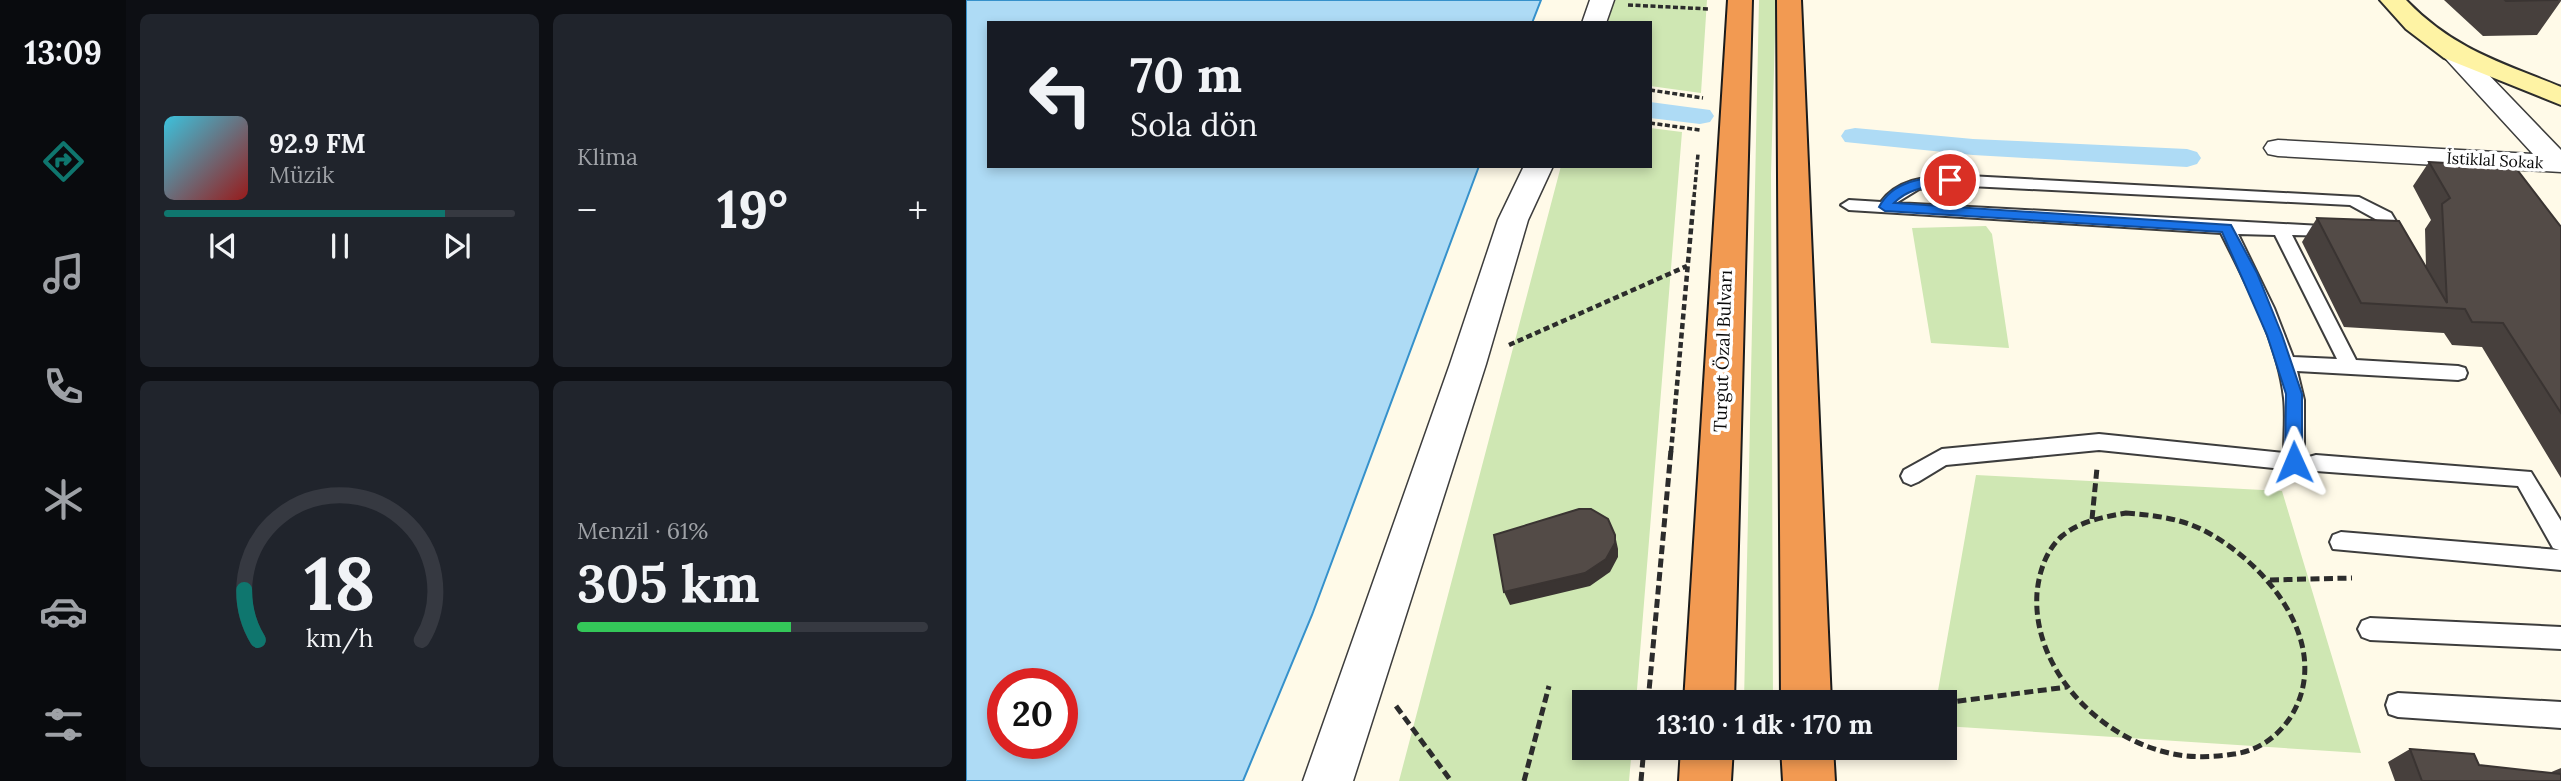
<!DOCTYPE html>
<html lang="tr">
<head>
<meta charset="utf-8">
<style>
  :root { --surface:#171b24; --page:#20242c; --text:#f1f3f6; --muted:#9ea1a6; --line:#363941; --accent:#0f766e }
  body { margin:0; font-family:Lora,serif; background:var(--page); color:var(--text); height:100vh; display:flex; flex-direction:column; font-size:26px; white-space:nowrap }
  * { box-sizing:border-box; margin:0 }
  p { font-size:23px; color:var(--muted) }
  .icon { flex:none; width:38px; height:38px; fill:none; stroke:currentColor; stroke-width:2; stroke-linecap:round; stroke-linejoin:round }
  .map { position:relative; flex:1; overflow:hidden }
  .drawer { display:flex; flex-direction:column; gap:14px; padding:14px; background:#0d0f14; width:840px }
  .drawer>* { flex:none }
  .top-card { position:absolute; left:21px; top:21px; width:665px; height:147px; border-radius:0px; box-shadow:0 4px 10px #0003; background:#171b24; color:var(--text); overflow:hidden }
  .speed { position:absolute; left:21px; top:668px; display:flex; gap:14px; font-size:35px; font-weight:700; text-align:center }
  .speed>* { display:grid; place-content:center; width:91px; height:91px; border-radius:50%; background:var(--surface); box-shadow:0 4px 10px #0003; line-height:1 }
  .speed .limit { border:10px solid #d22; background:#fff; color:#111 }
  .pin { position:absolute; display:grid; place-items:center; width:60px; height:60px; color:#fff; margin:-30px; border:4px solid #fff; border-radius:50%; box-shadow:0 2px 7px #0007 }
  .me { position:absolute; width:77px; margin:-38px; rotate:359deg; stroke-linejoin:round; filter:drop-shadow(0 0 5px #0008) }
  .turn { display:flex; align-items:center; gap:24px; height:147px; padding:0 28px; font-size:32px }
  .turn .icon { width:91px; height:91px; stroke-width:2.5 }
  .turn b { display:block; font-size:49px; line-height:60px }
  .big { font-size:52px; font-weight:800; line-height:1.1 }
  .drawer .tile { flex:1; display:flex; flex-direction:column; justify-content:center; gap:10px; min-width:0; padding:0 24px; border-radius:10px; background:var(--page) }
  .drawer .dial { align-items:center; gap:0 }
  .dial svg { height:182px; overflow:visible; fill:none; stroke:var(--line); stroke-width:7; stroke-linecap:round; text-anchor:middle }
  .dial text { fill:var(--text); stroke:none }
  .song { display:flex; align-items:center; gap:21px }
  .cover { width:84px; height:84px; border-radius:10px; background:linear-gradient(135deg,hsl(190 70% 55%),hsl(0 70% 35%)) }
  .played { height:7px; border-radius:4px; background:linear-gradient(90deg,var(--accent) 80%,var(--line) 80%) }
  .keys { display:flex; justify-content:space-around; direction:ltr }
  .heat { display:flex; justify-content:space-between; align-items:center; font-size:38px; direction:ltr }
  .charge { height:10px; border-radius:5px; background:linear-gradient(90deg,#34c759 61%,var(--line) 0) }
  .drawer .tiles { flex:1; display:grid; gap:14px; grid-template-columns:repeat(2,1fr) }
  .trip { position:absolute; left:606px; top:690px; width:385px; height:70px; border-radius:0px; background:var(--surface); box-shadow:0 4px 10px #0003; font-weight:800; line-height:70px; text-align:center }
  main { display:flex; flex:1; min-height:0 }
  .dock { display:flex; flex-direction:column; width:126px; justify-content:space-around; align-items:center; background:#090b0e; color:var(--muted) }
  .dock .icon { width:49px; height:49px }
  .dock .current { color:var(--accent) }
  .dock b { font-size:32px; color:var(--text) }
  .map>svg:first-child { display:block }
  .green { fill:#cfe7b3 }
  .water { fill:#aedbf5; stroke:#3691cb; stroke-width:2; fill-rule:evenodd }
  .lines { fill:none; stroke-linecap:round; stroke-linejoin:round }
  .canal { fill:#aedbf5; fill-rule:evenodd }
  .lane-casing { stroke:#3d3d3d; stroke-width:4 }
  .street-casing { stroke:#3d3d3d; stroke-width:3 }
  .secondary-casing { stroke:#2c2c2c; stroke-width:4 }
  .highway-casing { stroke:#1b1b1b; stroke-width:4 }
  .path-far2 { stroke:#2c2c2c; stroke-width:3.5; stroke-dasharray:5 2.5; stroke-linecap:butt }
  .path-far1 { stroke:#2c2c2c; stroke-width:4.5; stroke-dasharray:6 3.5; stroke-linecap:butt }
  .path { stroke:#2c2c2c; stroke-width:5; stroke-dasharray:9 4.5; stroke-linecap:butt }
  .lane { fill:#fff; fill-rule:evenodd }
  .street { fill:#fff; fill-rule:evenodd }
  .secondary { fill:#fef3a4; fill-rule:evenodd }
  .highway { fill:#f29a52; fill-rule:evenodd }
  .wall { fill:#47403d }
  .shaded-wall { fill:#3a3432 }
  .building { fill:#534b47; stroke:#3a3432; stroke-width:2 }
  .route { fill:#1a73e8; stroke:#114b97; stroke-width:2 }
  .labels { text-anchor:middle; stroke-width:7; stroke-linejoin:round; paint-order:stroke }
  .far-street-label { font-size:16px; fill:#0a0a0a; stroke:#fff }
  .street-label { font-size:18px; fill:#0a0a0a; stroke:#fff }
</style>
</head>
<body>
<main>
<nav class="dock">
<b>13:09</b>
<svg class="icon current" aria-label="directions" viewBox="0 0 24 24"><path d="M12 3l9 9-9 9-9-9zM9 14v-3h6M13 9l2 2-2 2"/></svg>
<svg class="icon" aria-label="music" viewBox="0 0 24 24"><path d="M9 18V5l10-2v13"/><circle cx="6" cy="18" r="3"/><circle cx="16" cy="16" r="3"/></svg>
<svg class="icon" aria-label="phone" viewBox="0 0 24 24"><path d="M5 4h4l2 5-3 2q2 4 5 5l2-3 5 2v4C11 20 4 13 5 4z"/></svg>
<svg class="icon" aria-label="climate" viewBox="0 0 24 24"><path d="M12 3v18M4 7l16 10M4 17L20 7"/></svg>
<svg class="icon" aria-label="car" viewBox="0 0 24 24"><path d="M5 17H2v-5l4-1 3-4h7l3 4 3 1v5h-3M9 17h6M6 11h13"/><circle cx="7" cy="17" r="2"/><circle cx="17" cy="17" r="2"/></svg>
<svg class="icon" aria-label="filters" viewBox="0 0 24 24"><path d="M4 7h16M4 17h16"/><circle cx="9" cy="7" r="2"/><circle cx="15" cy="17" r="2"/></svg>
</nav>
<section class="drawer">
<div class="tiles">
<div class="tile">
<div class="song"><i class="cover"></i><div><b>92.9 FM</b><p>Müzik</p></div></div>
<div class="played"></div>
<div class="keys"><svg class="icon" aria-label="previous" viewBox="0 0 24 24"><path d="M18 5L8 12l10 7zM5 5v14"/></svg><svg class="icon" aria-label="pause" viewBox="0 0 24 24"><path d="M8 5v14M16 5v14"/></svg><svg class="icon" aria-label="next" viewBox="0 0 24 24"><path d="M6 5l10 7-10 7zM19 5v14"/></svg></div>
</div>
<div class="tile"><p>Klima</p>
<div class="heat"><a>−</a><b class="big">19°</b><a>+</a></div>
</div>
<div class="tile dial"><svg viewBox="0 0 100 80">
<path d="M14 69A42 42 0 1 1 86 69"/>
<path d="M14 69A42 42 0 0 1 8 47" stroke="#0f766e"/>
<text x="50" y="56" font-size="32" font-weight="700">18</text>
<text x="50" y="72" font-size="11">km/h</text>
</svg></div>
<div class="tile"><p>Menzil · 61%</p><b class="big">305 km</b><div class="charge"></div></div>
</div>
</section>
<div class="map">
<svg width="1595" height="781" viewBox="0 0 1595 781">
  <rect width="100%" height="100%" fill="#fffae8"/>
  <!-- green -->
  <path class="green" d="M648 0H741L735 93 684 86V23H642Z
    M793 0H810L805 174 807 702H778Z
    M684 128 716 132 670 702H618V747H666L663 781H433L595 166H684Z
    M1020 226 1026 234 1043 348 965 343 946 228Z
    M1010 475 1316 491 1395 753 978 726V702H970Z"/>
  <!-- water -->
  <path class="water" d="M0 0H575L566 23H23V166H513L346 615 277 781H0ZM37 684H96V744H37Z"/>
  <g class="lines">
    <!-- canal -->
    <path class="canal" d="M684 102 744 110 748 116 744 122 734 124 684 118Z
      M889 128 1007 139 1221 149 1231 152 1235 158 1231 164 1221 167 1007 155 879 142 875 136 879 130Z"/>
    <!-- lane casing -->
    <g class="lane-casing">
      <path id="lane" d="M984 175 1393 197 1425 213 1443 243 1441 247H1429L1413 221 1384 205 984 185 953 189 930 203 1374 227 1376 231 1368 236 1326 235 1390 360 1492 366 1499 368 1501 373 1499 378 1492 380 1331 371 1338 400V462L1335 468 1328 470 1133 450 980 465 952 482 945 485 938 482 935 476 938 470 976 449 1133 434 1318 453C1318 435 1320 416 1318 398 1312 343 1280 283 1255 233L883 210 875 205 883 200 915 202C931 180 958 177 984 175ZM1272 234 1309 235 1371 359 1327 357 1308 308Z
        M1350 455 1565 472 1595 521V570L1367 549 1364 542 1367 535 1375 532 1593 550 1587 548 1552 486 1350 471 1343 469 1340 463 1343 457Z
        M1404 618 1595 627V649L1404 640 1396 637 1392 629 1396 621Z
        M1432 693 1595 702V728L1432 717 1423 714 1420 705 1423 696Z"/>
    </g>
    <!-- street casing -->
    <g class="street-casing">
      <path id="street" d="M624 0H648L640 23H616Z
        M1487 45 1496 47 1595 150V172L1312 156 1302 154 1298 148 1302 142 1312 140 1567 154 1478 57 1475 52 1478 47Z
        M558 166H587L562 220 520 364 387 781H337L484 364 532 220Z"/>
    </g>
    <!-- secondary casing -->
    <g class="secondary-casing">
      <path id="secondary" d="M1414 0H1440C1487 49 1534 62 1595 87V105L1478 58 1440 29Z"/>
    </g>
    <!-- highway casing -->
    <g class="highway-casing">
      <path id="highway" d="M762 0H786L768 702H718Z
        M811 0H835L865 702H815Z
        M715 747H767L765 781H713Z
        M815 747H867L869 781H817Z"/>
    </g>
    <!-- path-far2 -->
    <path class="path-far2" d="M662 5 744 9
      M684 90 737 98
      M684 123 734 130
      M728 197 732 154"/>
    <!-- path-far1 -->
    <path class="path-far1" d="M543 345 721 266
      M705 452 728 196"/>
    <!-- path -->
    <path class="path" d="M1160 513C1186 515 1213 518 1237 530 1300 562 1370 646 1324 718 1311 737 1292 751 1268 754 1244 758 1219 758 1195 751 1127 732 1066 665 1071 593 1073 572 1080 550 1096 536 1114 521 1138 517 1160 513Z
      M1126 519 1131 468
      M1304 580 1386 578
      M682 702 705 450
      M978 703 1101 687
      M430 706 485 781
      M558 781 583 686
      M675 781 678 747"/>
    <!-- lane -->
    <use href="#lane" class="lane"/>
    <!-- street -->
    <use href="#street" class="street"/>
    <!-- secondary -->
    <use href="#secondary" class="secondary"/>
    <!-- highway -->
    <use href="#highway" class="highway"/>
  </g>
  <!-- wall -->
  <path class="wall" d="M1478 0H1595V1L1571 35 1517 36Z
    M1463 162 1595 227V478L1516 347 1486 345 1478 333 1378 327 1336 242 1351 218 1460 267 1459 229 1465 220 1447 186Z
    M1444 749 1513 765 1583 773 1595 768V781H1429L1422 762Z"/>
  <!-- shaded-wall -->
  <path class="shaded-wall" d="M649 535 652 549V557L644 572 624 586 544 605 538 592Z"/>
  <!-- building -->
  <path class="building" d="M1539 0H1592L1540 1Z
    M1463 162 1549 167 1595 227V413L1537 323 1506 322 1499 309 1395 303 1351 218 1433 221 1481 303 1476 204 1484 198Z
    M613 509H625L642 519 649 535V543L640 559 619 573 538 592 528 535Z
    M1444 749 1508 754 1513 765 1595 774V781H1456Z"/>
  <!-- route -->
  <path class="route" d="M984 176 988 177V183C965 188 946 185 928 203L1265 225 1291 273 1316 335 1336 394V462L1334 467H1322L1319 462 1320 394 1301 335 1256 232 919 211 913 207C927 180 957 178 984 176Z"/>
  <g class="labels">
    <!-- far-street labels -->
    <g class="far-street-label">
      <text transform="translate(1529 160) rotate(3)" y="6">İstiklal Sokak</text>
    </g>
    <!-- street labels -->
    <g class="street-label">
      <text transform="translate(757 351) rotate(-88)" y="6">Turgut Özal Bulvarı</text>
    </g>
  </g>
</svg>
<div class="speed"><div class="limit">20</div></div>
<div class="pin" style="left:984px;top:180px;background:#d93025"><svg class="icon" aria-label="arrive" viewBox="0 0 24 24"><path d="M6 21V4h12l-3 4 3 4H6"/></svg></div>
<svg class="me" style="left:1328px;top:462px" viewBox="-20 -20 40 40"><path d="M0-17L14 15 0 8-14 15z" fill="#1a73e8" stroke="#fff" stroke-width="4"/></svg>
<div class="trip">13:10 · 1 dk · 170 m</div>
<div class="top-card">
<div class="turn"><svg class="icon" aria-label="left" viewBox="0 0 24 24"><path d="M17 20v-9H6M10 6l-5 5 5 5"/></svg><div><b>70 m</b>Sola dön</div></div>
</div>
</div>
</main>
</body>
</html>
